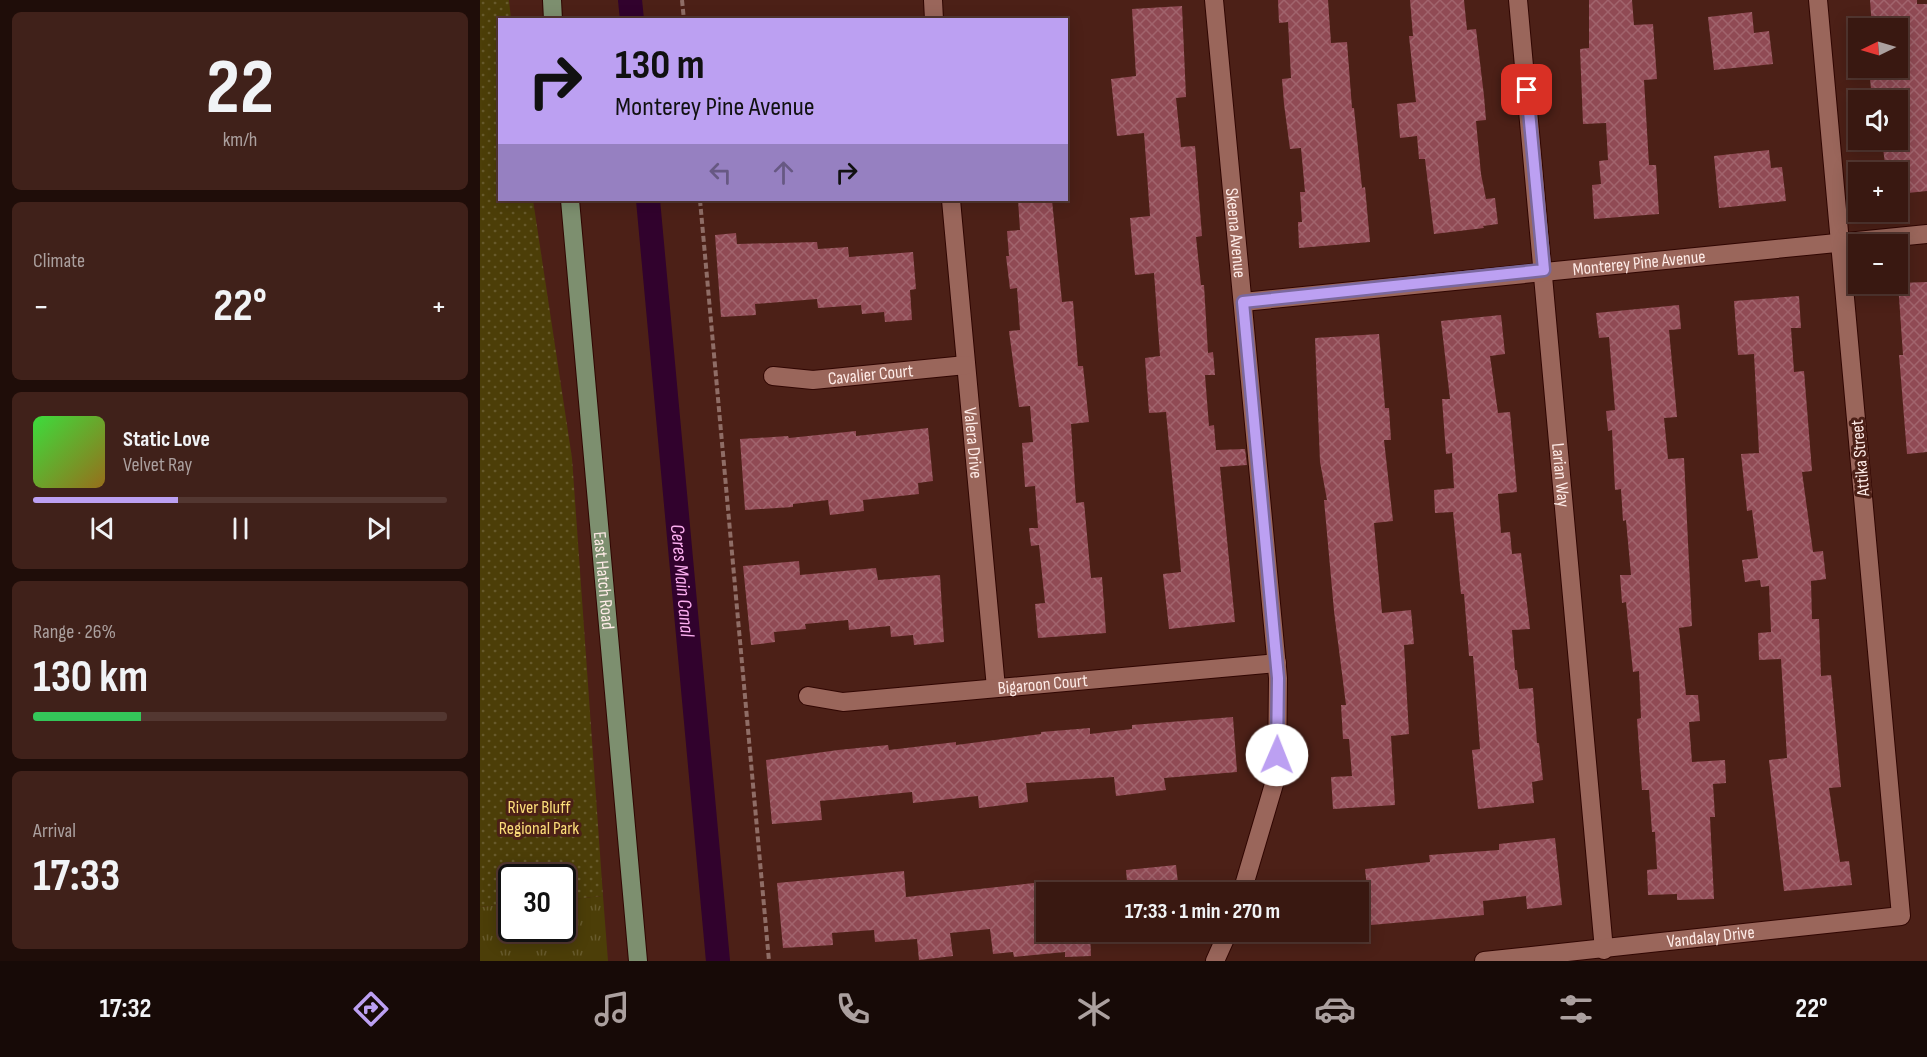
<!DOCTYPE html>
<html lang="en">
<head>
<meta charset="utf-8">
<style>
  :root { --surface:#391811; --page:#40211a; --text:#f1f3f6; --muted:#aba09f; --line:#533731; --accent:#bca0f2 }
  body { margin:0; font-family:"Sofia Sans Condensed",sans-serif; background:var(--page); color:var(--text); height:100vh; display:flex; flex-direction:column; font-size:22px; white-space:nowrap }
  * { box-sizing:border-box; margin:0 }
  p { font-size:20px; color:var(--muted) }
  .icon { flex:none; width:33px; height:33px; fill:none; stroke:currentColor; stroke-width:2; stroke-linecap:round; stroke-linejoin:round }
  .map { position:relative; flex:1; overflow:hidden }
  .panel { display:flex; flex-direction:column; gap:12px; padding:12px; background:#1f0d09; width:480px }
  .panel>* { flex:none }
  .top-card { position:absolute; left:18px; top:18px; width:570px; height:183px; border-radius:0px; box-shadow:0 3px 15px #0003,0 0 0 2px var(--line); background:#bca0f2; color:#111; overflow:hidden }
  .needle { width:39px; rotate:265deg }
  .fabs { position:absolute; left:1368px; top:18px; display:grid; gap:12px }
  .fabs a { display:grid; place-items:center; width:60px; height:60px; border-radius:0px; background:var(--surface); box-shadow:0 3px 15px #0003,0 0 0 2px var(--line); font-size:30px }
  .speed { position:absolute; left:18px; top:864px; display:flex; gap:12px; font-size:30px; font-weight:700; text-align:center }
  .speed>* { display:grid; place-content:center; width:78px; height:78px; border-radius:50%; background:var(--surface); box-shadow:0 3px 15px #0003,0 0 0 2px var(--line); line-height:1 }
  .speed .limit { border:3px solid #111; border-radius:9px; background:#fff; color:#111 }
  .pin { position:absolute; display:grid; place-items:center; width:51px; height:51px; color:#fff; margin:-26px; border-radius:12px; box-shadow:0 3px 9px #0006 }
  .me { position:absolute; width:66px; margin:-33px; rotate:1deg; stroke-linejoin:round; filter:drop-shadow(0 0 4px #0008) }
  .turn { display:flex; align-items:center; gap:21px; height:126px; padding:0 18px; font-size:27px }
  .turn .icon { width:78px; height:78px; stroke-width:2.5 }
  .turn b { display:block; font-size:42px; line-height:51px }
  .lanes { display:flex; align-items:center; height:57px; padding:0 18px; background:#0003; justify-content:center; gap:30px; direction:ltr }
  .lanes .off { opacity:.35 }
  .big { font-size:45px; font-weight:700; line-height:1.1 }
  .panel .tile { flex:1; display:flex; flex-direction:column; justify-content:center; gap:9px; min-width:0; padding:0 21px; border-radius:9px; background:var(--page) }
  .panel .dial { align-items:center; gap:0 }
  .dial b { font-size:78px; line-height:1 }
  .song { display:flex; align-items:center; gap:18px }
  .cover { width:72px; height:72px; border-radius:9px; background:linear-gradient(135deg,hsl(120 70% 55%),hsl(40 70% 35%)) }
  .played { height:6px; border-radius:3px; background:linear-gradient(90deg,var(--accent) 35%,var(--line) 35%) }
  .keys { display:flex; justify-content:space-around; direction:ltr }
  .heat { display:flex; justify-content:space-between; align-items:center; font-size:33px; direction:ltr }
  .charge { height:9px; border-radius:4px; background:linear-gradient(90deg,#34c759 26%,var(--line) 0) }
  .trip { position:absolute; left:556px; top:882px; width:333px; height:60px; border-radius:0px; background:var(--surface); box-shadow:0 3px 15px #0003,0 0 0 2px var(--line); font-weight:700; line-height:60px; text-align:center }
  .menu { display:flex; height:96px; justify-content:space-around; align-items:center; background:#170a07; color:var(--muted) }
  .menu .icon { width:42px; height:42px }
  .menu .on { color:var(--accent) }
  .menu b { font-size:27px; color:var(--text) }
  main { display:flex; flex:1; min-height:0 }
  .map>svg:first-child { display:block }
  .grass { fill:url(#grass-tufts) }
  .park { fill:url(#park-dots) }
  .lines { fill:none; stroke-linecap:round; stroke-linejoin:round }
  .canal { stroke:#31022d; stroke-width:24 }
  .building { fill:url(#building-cross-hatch) }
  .minor-casing { stroke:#300602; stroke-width:20 }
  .primary-casing { stroke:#300602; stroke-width:20 }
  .path { stroke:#8f6d66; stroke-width:4; stroke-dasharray:6 3; stroke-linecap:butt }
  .minor { stroke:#9a665b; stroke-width:18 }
  .primary { stroke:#7d8f6f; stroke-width:18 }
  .route-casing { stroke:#7a689d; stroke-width:15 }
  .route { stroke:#bca0f2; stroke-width:10 }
  .labels { text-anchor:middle; stroke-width:6; stroke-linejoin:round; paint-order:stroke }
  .street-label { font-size:18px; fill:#feebe7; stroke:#4c2017 }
  .park-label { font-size:18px; fill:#fcde7a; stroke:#4c2017 }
  .water-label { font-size:20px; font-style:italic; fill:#fcaef0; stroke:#4c2017 }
</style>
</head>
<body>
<main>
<section class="panel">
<div class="tile dial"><b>22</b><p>km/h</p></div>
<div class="tile"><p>Climate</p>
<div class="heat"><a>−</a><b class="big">22°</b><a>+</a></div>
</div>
<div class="tile">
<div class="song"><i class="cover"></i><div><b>Static Love</b><p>Velvet Ray</p></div></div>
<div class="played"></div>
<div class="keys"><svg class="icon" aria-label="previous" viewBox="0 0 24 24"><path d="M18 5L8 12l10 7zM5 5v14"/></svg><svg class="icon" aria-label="pause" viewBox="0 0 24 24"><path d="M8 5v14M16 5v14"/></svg><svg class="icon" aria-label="next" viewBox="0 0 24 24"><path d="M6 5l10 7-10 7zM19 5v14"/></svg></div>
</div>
<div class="tile"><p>Range · 26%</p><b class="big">130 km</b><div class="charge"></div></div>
<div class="tile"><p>Arrival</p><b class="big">17:33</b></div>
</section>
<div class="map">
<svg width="1447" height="961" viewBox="0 0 1447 961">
  <defs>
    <pattern id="grass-tufts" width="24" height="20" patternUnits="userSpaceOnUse" patternTransform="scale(1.5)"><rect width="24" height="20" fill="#4c3e08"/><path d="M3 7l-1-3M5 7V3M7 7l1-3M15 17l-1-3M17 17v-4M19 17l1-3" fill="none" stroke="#675a2c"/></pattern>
    <pattern id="park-dots" width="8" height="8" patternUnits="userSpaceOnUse" patternTransform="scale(1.5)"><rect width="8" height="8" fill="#4c3e08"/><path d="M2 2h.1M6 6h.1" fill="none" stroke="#675a2c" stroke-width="1.8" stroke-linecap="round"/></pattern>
    <pattern id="building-cross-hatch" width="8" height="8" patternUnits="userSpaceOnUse" patternTransform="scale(1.5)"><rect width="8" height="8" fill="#904a54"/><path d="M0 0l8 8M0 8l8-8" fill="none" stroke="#a1646d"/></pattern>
  </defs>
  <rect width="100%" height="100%" fill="#4c2017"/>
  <!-- grass -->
  <path class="grass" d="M123 896 128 961H0V907L31 904 32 928H82L83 900Z"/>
  <!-- park -->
  <path class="park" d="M0 0H29L31 19 20 20V200H53L92 458 123 896 83 900 82 878H32L31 904 0 907Z"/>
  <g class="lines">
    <!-- canal -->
    <g class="canal">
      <path d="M150 0 152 20"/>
      <path id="s1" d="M168 200 238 961"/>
    </g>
  </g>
  <!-- building -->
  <path class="building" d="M798 0H848L851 43 867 42 872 108H874L882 188 885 187 890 242 819 248 818 222H822L820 192H825L821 148 810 149 804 104 802 79 811 78 808 22 799 23Z
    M930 0H984L987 30 996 29 1004 96 1006 120 996 121 1001 174 1006 199 1015 198 1018 224 1003 226 1004 228 954 234 945 159H939L937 136 920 138 917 104 936 102 929 36H933Z
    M1109 0H1152L1154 25 1173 24 1177 79 1164 80 1169 165H1176L1179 214 1114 219 1112 185 1121 184 1119 161 1128 160 1126 123 1103 124 1100 49 1109 48Z
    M1390 0H1437V4H1447V191L1418 194V172H1406L1402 140H1418V100H1392L1390 78 1409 77 1408 68H1418V28H1392Z
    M702 6 706 97 696 98 701 147 715 146 722 236 716 237 721 285H724L728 353 733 352 735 375H725L729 426 734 425 736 450 765 449 767 465 740 467 755 622 689 629 683 574 701 572 686 412 669 413 665 358 680 356 674 273 655 275 650 218 670 216 664 133 637 136 631 79 656 76 652 9Z
    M1272 12 1274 33 1289 31 1293 64 1234 70 1228 17Z
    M1289 150 1291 168 1302 167 1306 201 1239 208 1234 156Z
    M538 200H572L582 302 593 301 598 366H603L609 422 591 424 596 503 604 502 611 578 622 577 626 633 558 638 555 604 565 603 559 545 551 546 549 528H558L555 486 545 487 542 443 553 442 550 406 539 407 529 331 540 330 537 288 530 289 526 256H529L527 231 540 230Z
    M256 233 257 244 337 242 338 249 368 247 369 257 433 252 436 289 430 290 432 320 405 322 404 312 382 314 381 305 338 308 337 299 275 304 276 315 241 317 235 235Z
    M1447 282V452L1427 454 1419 355H1423L1418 283Z
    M1319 296 1321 328H1311L1314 372 1324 371 1332 471 1322 472 1333 552 1343 551 1346 579 1331 581 1332 619H1339L1341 676 1351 675 1361 787 1349 788 1360 862 1369 861 1372 885 1304 891 1289 760 1307 758 1301 659 1279 660 1278 633 1291 632 1289 586 1281 587 1280 580 1265 582 1262 560 1278 558 1272 510 1267 511 1261 454 1279 453 1274 354 1258 355 1254 301Z
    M1199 305 1201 329 1189 330 1197 417 1184 418 1188 459 1204 458 1212 626 1199 628 1206 695H1218L1220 721 1209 722 1212 762 1245 760 1246 783 1233 784 1235 817H1230L1234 899 1197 900V894L1168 895 1167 870 1177 869 1175 832H1172L1169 790H1162L1157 719 1161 718 1159 671 1153 672 1146 602 1142 603 1140 575H1151L1146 520 1143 521 1141 489 1135 490 1132 430 1128 431 1126 411 1135 410 1129 337 1119 338 1116 313Z
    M1021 315 1025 354 1010 356 1018 413 1030 412 1037 492 1018 494 1021 533 1030 532 1032 554 1041 553 1050 629 1032 630 1035 670H1037L1039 689 1053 688 1057 743H1059L1063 780 1052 782 1054 803 998 809 992 750 1000 749 993 656H989L984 594H981L973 512 955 513 954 490 974 488 972 453 966 454 962 399H970L961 321Z
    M899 334 905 408H909L911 440H904L913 521 894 523 902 613 931 610 934 644 924 645 929 734 911 736 915 805 853 809 851 777 872 776 869 739H863L861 705H866L854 611 844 500H847L840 462 835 338Z
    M448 428 453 481 438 483 439 494 383 500 384 511 350 515 348 500 313 504V507L265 510 260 439 308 436 309 438 376 431V436Z
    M319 561 320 575 396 568 398 580 460 575 464 642 434 645 433 635 411 637 410 626 369 630 368 620 325 624 326 629 294 632 295 642 271 645 263 566Z
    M753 717 757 772 684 778 686 790 636 796 634 777 546 783 548 802 499 808 498 796 433 803 432 792 340 801 342 820 292 824 286 760 358 750 408 745 409 750 476 742V745L561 734V732L610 728V734L652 729V725Z
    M1075 838 1082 905 1047 909 1046 896 1003 901 1004 915 891 925 885 869 950 862 949 855 1019 850V844Z
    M696 865 699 892H648L646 870Z
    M424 871 426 897 563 882 567 932H610L611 956 585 957V952L534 957 533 952 513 954 510 929 470 933 473 956 439 960 437 939 395 942 394 930 352 933 353 945 303 948 297 883Z"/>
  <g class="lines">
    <!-- minor casing -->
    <g class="minor-casing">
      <g id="minor">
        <path d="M453 0 454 20"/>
        <path id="s2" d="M734 0 798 678 797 774 762 892"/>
        <path id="s3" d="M1038 0 1124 950"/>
        <path id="s4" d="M471 200 516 688"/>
        <path id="s5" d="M763 302 1447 234"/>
        <path id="s6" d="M293 376 333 380 486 365"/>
        <path id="s7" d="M328 696 363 702 797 663"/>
        <path d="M735 961 748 932"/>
        <path id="s8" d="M1004 961 1421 916 1338 0"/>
      </g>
    </g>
    <!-- primary casing -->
    <g class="primary-casing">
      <g id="primary">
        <path d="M72 0 73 20"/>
        <path id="s9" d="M90 200 158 961"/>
      </g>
    </g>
    <!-- path -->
    <path class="path" d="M202 0 204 20
      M220 200 289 961"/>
    <!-- minor -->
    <use href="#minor" class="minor"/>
    <!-- primary -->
    <use href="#primary" class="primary"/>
  </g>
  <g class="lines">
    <!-- route casing -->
    <g class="route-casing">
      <path id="route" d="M797 755 798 678 763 302 1064 270 1047 90"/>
    </g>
    <!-- route -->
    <use href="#route" class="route"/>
  </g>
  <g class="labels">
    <!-- street labels -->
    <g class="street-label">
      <text dy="6" stroke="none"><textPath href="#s2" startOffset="234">Skeena Avenue</textPath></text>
      <text dy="6" stroke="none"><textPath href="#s5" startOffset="398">Monterey Pine Avenue</textPath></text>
      <text dy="6" stroke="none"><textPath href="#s6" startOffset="98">Cavalier Court</textPath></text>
      <text dy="6" stroke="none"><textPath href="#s4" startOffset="244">Valera Drive</textPath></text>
      <text transform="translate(1380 458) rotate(-95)" y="6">Attika Street</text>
      <text dy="6" stroke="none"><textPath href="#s3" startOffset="477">Larian Way</textPath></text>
      <text dy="6" stroke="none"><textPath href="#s9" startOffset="382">East Hatch Road</textPath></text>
      <text dy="6" stroke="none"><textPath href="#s7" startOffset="236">Bigaroon Court</textPath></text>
      <text dy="6" stroke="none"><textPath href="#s8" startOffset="228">Vandalay Drive</textPath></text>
    </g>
    <!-- park labels -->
    <g class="park-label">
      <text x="59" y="813">River Bluff<tspan x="59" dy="21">Regional Park</tspan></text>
    </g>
    <!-- water labels -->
    <g class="water-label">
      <text dy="7" stroke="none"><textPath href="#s1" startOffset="382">Ceres Main Canal</textPath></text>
    </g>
  </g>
</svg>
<div class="fabs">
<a><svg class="needle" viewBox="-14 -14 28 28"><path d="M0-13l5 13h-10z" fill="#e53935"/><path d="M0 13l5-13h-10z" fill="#aba09f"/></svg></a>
<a><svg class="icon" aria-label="sound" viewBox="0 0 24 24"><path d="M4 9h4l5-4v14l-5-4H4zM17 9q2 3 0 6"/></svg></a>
<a>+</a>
<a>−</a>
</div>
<div class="speed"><div class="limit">30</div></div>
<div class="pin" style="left:1047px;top:90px;background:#d93025"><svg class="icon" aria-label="arrive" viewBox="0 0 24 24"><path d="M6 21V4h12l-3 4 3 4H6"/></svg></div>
<svg class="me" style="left:797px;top:755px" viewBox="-20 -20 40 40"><circle r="19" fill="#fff"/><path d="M0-13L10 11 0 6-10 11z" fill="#bca0f2"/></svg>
<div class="trip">17:33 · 1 min · 270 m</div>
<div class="top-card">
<div class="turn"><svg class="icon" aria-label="right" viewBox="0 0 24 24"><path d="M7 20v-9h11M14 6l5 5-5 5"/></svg><div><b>130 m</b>Monterey Pine Avenue</div></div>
<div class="lanes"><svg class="icon off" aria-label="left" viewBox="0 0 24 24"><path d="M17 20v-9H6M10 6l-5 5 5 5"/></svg><svg class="icon off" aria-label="ahead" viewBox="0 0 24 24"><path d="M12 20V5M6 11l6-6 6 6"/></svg><svg class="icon" aria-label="right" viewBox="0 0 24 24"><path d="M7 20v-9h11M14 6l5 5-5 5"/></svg></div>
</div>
</div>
</main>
<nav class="menu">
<b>17:32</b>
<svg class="icon on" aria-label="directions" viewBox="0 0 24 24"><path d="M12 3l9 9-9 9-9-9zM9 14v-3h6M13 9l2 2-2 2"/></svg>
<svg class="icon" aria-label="music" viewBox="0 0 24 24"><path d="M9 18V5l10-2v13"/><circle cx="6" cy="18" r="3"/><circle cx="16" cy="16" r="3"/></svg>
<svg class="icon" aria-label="phone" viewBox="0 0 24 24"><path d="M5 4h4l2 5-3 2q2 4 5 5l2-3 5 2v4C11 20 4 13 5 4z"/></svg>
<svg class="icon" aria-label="climate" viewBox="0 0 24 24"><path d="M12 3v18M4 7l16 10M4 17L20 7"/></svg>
<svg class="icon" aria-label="car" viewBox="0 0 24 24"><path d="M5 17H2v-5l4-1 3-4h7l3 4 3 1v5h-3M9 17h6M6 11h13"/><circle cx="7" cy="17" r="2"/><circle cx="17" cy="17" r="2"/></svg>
<svg class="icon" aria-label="filters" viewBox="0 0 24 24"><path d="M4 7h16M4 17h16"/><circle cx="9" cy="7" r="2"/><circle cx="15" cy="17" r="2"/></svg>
<b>22°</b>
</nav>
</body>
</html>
